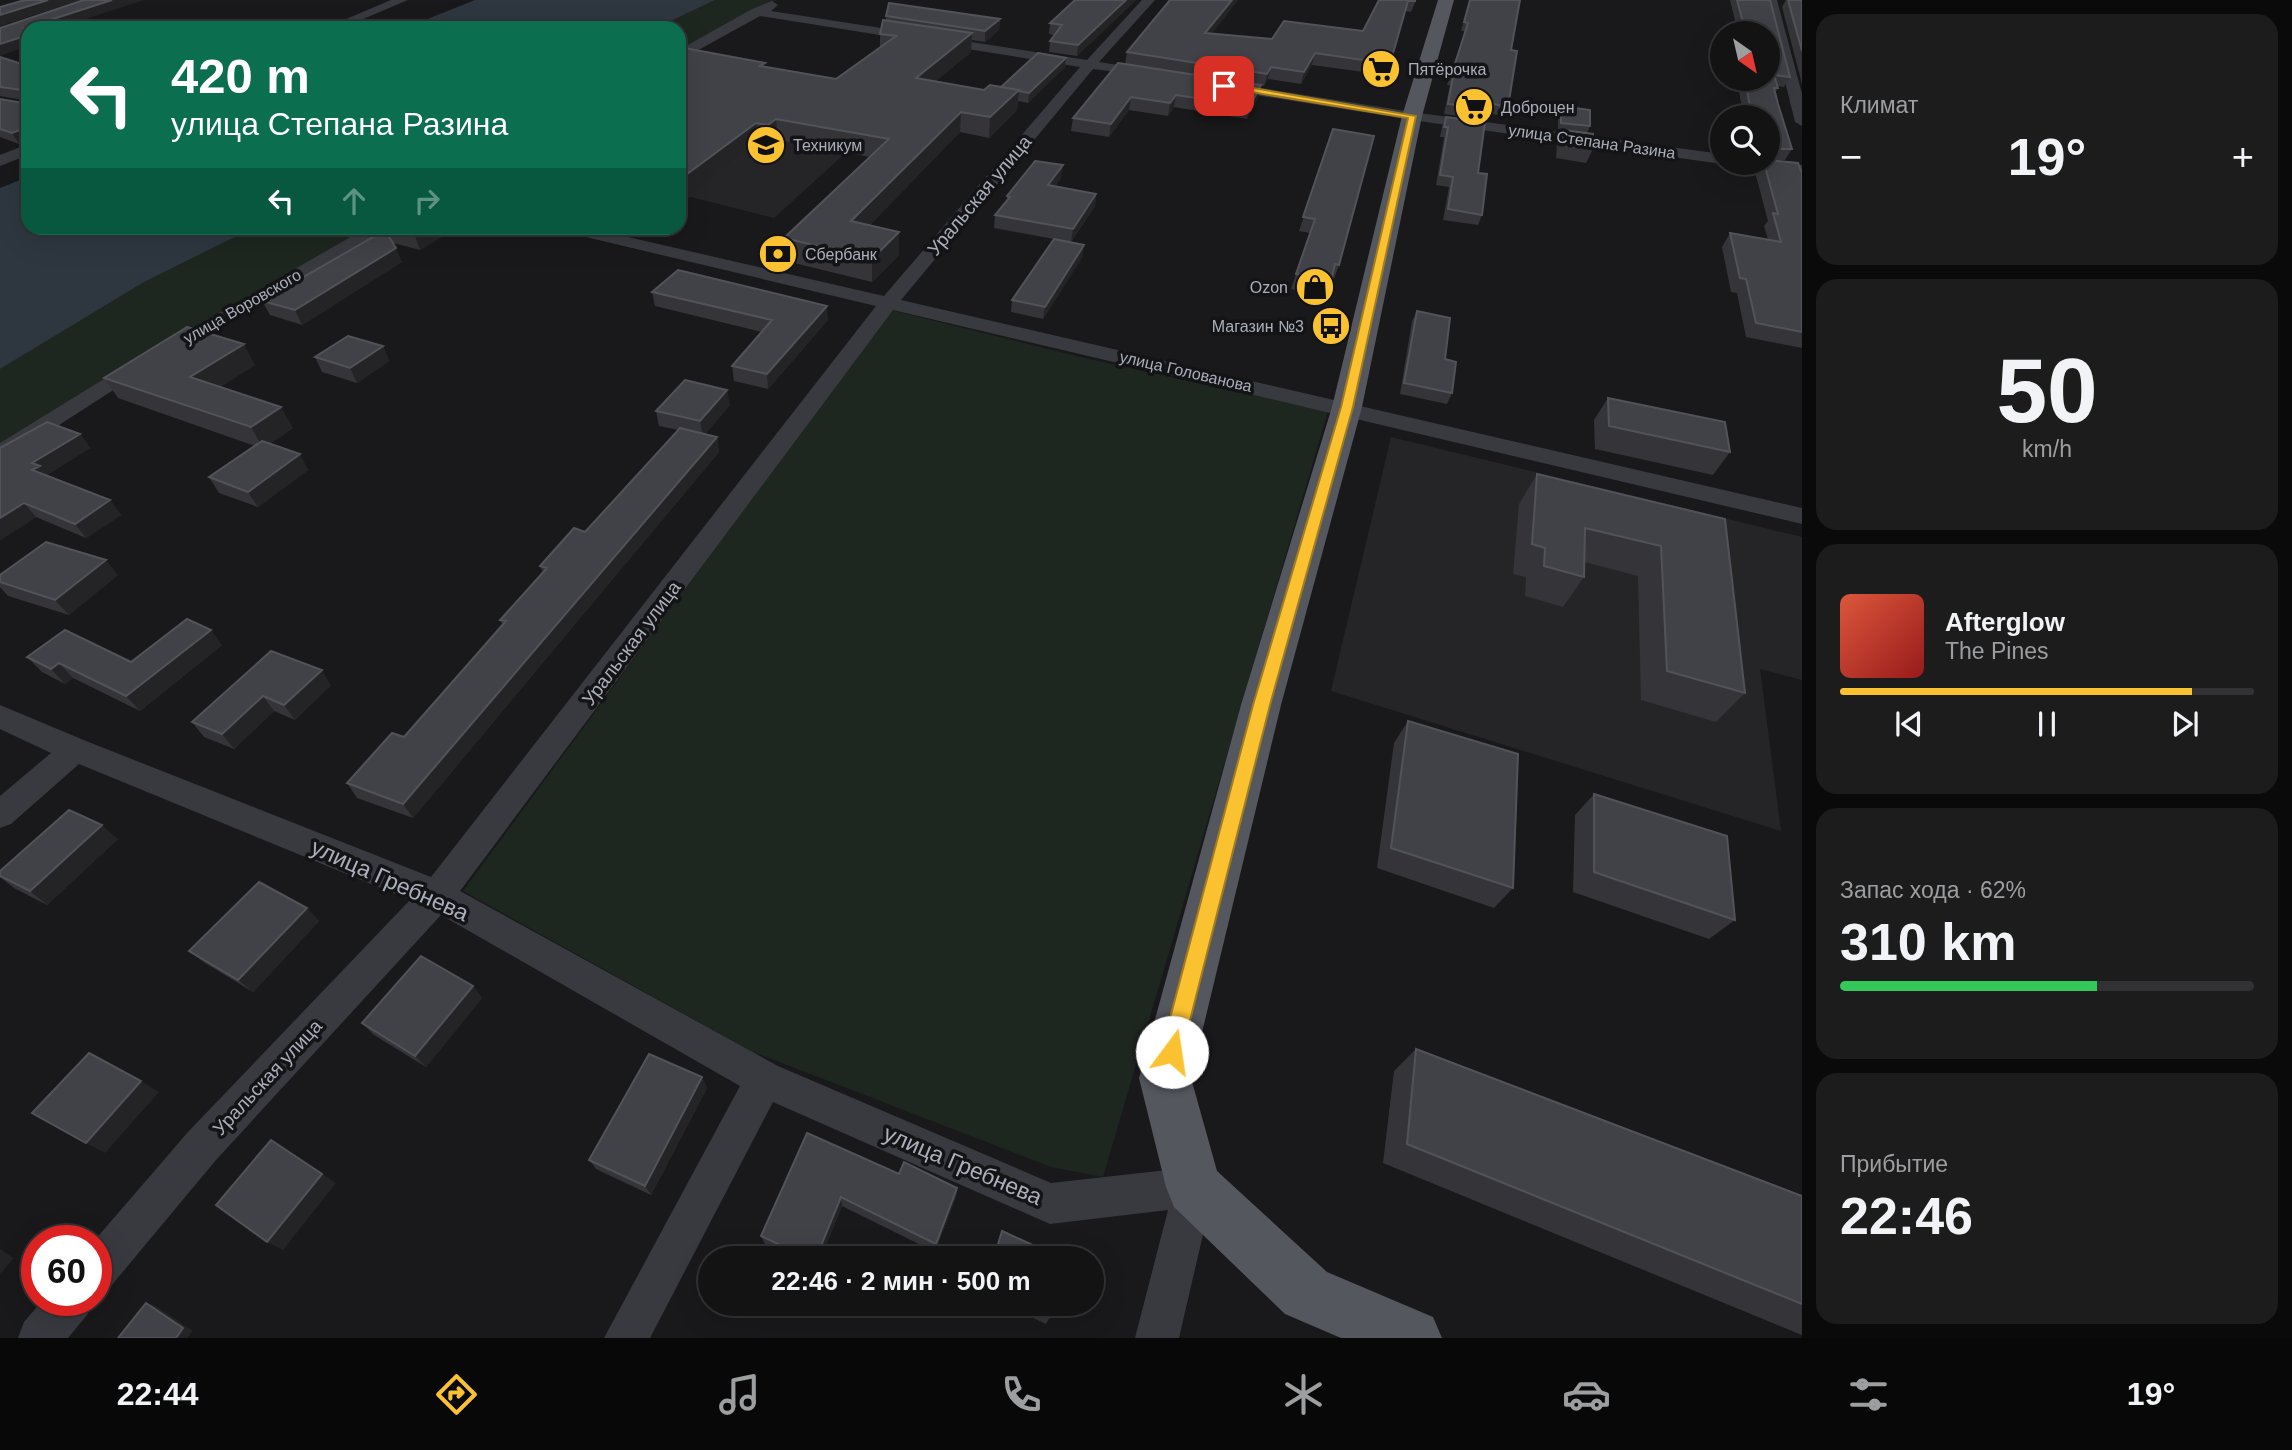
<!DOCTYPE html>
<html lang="ru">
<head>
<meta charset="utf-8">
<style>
  :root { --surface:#131314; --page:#1c1c1d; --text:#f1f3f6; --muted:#9d9ea0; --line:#323234; --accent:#fac131 }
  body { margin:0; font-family:Helvetica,sans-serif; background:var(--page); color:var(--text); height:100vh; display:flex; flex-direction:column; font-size:26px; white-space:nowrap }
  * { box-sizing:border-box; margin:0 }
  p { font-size:23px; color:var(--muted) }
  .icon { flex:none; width:38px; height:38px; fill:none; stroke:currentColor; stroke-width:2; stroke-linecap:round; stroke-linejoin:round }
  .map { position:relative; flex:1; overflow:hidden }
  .drawer { display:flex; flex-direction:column; gap:14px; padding:14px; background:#0a0a0b; width:490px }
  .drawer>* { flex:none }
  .top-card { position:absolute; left:21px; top:21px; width:665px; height:214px; border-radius:21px; box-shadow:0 7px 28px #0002,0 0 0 2px var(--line); background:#0b6e4f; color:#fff; overflow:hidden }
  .needle { width:46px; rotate:146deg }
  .fabs { position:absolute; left:1710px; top:21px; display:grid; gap:14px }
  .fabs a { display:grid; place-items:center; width:70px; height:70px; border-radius:50%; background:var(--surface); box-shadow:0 7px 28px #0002,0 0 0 2px var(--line); font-size:35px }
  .speed { position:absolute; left:21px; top:1225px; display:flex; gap:14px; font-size:35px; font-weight:700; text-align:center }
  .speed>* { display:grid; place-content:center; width:91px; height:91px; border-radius:50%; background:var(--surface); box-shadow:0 7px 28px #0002,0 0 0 2px var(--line); line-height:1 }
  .speed .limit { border:10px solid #d22; background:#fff; color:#111 }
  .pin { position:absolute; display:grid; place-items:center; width:60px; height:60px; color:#fff; margin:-30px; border-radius:14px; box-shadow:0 4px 10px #0006 }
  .me { position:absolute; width:77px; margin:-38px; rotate:14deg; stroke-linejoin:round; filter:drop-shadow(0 0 5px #0008) }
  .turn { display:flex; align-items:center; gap:24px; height:147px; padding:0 35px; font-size:32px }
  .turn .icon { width:91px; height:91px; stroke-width:2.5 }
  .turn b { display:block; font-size:49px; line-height:60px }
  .lanes { display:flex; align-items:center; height:66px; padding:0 35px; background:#0003; justify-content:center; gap:35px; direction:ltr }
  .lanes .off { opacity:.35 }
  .big { font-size:52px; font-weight:600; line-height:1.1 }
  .drawer .tile { flex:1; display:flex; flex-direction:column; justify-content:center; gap:10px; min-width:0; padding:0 24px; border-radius:21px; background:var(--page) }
  .drawer .dial { align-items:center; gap:0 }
  .dial b { font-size:91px; line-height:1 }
  .song { display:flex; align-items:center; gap:21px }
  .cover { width:84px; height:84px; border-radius:10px; background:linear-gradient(135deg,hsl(10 70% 55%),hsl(0 70% 35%)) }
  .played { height:7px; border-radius:4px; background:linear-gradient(90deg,var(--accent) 85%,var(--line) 85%) }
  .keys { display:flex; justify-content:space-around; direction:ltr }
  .heat { display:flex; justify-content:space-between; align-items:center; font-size:38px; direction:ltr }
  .charge { height:10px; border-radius:5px; background:linear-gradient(90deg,#34c759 62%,var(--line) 0) }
  .trip { position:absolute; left:698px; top:1246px; width:406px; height:70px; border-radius:35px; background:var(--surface); box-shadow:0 7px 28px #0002,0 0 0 2px var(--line); font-weight:600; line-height:70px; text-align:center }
  .tabs { display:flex; height:112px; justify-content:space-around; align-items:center; background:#080808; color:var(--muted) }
  .tabs .icon { width:49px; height:49px }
  .tabs .active { color:var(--accent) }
  .tabs b { font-size:32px; color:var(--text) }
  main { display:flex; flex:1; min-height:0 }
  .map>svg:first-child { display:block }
  .built { fill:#252528 }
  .green { fill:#1e2620 }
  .water { fill:#2e3740 }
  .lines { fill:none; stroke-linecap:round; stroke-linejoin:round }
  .street { fill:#393a40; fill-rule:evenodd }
  .primary { fill:#55575f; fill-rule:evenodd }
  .wall { fill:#353539 }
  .shaded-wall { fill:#242427 }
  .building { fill:#414247; stroke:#525359; stroke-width:2 }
  .route { fill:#fac131; stroke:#a27d20; stroke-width:2 }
  .labels { text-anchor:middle; stroke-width:7; stroke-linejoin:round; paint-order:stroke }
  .far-poi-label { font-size:16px; fill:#aaafbb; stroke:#141416; text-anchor:start }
  .far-street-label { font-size:16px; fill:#aaafbb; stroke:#141416 }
  .street-label { font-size:19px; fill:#aaafbb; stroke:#141416 }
  .near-street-label { font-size:23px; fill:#aaafbb; stroke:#141416 }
</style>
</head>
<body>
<main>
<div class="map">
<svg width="1802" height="1338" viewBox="0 0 1802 1338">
  <rect width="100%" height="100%" fill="#19191b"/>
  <!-- built -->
  <path class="built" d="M679 72 861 139 774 218 679 194Z
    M1391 437 1802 537V680L1760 669 1781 831 1331 691Z"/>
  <!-- green -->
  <path class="green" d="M715 0H777L748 12 679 51V28H656Z
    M253 228H371L245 301 0 452V369L144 282Z
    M891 310 1080 357 1328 411 1103 1177 1051 1167 751 1051 463 891Z"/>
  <!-- water -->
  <path class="water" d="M475 0H715L656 28H405Z
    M28 177V228H253L144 282 0 369V188Z"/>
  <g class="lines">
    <!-- street -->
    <path class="street" d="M391 0H408L342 28H325Z
      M1142 0H1155L1099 62 1157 71V77L1093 69 901 300 1802 508V524L893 310 460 891 778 1066 1051 1183 1194 1167 1208 1173 1214 1187 1179 1338H1135L1168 1210 1050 1224 773 1102 650 1338H604L740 1086 441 915 216 1160 111 1286 96 1292V1241H94L188 1132 410 900 79 764 11 824 0 828V796L51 753 0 729V705L86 741 431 877 876 306 569 233 563 232 561 228H589L884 296 1080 67 760 16 684 58 679 59V50L752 9 772 1 778 5 771 11 1087 60Z
      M1765 0H1777L1802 94V126L1795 122Z
      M1223 82 1412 112 1722 154V163H1726L1722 164 1412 120 1218 89 1216 86Z
      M28 144V155L0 166V155Z
      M1768 161 1802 165V175L1747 168 1739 163Z
      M366 228H387L118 387 8 458 0 460V443L104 379Z
      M43 1300H93L87 1315 68 1338H18L24 1322Z"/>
    <!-- primary -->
    <path class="primary" d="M1438 0H1454L1422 116 1362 407 1281 705 1191 1078 1217 1171 1327 1272 1433 1317 1442 1338H1341L1285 1314 1174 1207 1166 1187 1139 1078 1241 705 1332 407 1402 116Z"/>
  </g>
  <!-- wall -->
  <path class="wall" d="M1075 0H1136L1077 56 1049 52 1050 41 1054 35 1049 34 1050 23Z
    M1170 0H1238L1211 34 1272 39 1363 31 1379 0H1416L1411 12 1405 11 1386 75 1312 65 1301 84 1268 79 1264 86 1125 64 1127 52Z
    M1470 0H1520L1511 50 1508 107 1504 116 1485 113 1483 119 1444 114 1450 85H1447L1465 31H1461Z
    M1730 0H1770L1790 77 1784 87 1778 86V88L1775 93 1792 149 1785 160H1771L1802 173V348L1746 337 1737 293 1731 292 1722 247 1730 233 1768 239 1764 226 1768 221 1755 172 1761 163H1768V117H1738L1742 109 1737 79H1768V33H1738Z
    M1786 0H1802V84L1782 7Z
    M886 16 1000 19 999 30 985 42 972 40 971 52 936 81 984 90 1001 87 1066 58 1065 67 1028 103 1018 101 1017 110 989 138 960 132 870 225 899 255 872 282 786 261 784 238 870 157 778 140 770 146 758 143 679 205 766 67 836 79 880 48V34L886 20Z
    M0 57 28 66 19 144 0 137V99L23 103V100L0 96Z
    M1118 63 1258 98 1247 119 1174 107 1168 116 1129 110 1109 137 1071 131 1073 118Z
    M1561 106 1590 126 1587 133 1558 129V112Z
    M1446 117 1478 173 1482 215 1478 225 1443 220 1449 187 1436 185 1444 137H1440L1442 127Z
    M1333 129 1339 265 1334 279H1331L1326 296 1291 289 1310 233 1299 231Z
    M1563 130 1593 149 1586 163 1556 158 1557 143Z
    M1061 178 1055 186 1096 194 1095 206 1071 242 1083 256 1043 319 1011 312 1012 300 1054 239 994 228 995 215 1007 200V196Z
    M382 228H456L420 250 393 243 402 262 302 325 270 315 262 301 383 230Z
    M652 292 828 320 768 389 734 381 732 366 762 332 655 306Z
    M1417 311 1445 359 1452 393 1447 404 1400 394 1412 321Z
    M383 346 389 361 357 383 322 372 315 357Z
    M255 365 220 387 293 428 269 444 308 470 258 507 219 493 209 477 255 446 118 398 104 378Z
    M1608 398 1730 452 1713 475 1595 449 1594 420Z
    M730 405 705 434 717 437 719 452 413 818 357 798 347 783 404 737 503 625 500 620 543 572 540 566 585 532 678 430 659 426 656 411Z
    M80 434 90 448 47 475 110 500 121 515 86 538 36 517 0 540V448Z
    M1537 474 1725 519 1745 693 1716 722 1641 700 1638 576 1585 562 1584 577 1563 607 1525 596 1526 577 1513 574 1519 504Z
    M0 575H118L69 615 8 596 0 587Z
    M222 645 140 711 73 678 65 684 42 672 27 657 131 662Z
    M271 651 331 685 295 720 274 711 234 749 204 737 192 722Z
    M1408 721 1513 888 1494 908 1377 868 1394 743Z
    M1594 794 1735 920 1709 939 1573 892 1575 815Z
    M118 839 47 905 14 888 0 877V871Z
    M307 908 319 921 253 992 205 963 189 951Z
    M473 986 482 998 426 1067 374 1035 362 1023Z
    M1416 1049 1802 1196V1335L1383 1163 1394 1071Z
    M702 1077 707 1088 651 1195 596 1169 589 1160Z
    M807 1133 899 1174 957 1188 956 1197 935 1252 842 1206 821 1258H795L765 1244 761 1236Z
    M1003 1304H1053L1050 1317 1046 1324Z"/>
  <!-- shaded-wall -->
  <path class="shaded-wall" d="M48 0H81L0 26V15Z
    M112 0H144L59 28H28V33L25 28Z
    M1126 0H1136L1077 56 1078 45Z
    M1232 0H1238L1203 44 1205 33Z
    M1000 19 999 30 985 42V31Z
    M972 33 971 52 916 98V78Z
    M28 35V46L0 56V44Z
    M1315 53 1312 65 1301 84 1304 72Z
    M1066 58 1065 67 1028 103 1029 93Z
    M1271 67 1268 79 1264 86 1267 74Z
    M1261 85 1258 98 1247 119 1250 106Z
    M1019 90 1017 110 989 138 990 117Z
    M1176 95 1174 107 1168 116 1170 103Z
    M1131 97 1129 110 1109 137 1111 124Z
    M961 112 960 132 852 244 851 221Z
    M776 119 778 140 770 146 768 125Z
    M756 123 758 143 679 205V180Z
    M28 127V140L19 144 12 133Z
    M1063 165 1061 178 1046 198 1048 185Z
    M1096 194 1095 206 1071 242 1073 229Z
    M428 228H456L420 250 415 236Z
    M899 232V255L872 282V259Z
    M1084 245 1083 256 1043 319 1045 307Z
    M396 248 402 262 302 325 295 310Z
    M827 306 828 320 768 389 767 374Z
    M244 344 255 365 203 398 190 377Z
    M383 346 389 361 357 383 350 368Z
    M727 390 730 405 703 436 700 421Z
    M281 407 293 428 263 448 251 427Z
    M80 434 90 448 47 475 51 480 32 470V463Z
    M717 437 719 452 413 818 403 804Z
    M300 454 308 470 258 507 248 492Z
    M110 500 121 515 86 538 75 524Z
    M24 503 36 517 0 540V518Z
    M106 560 118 575 69 615 55 600Z
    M211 630 222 645 140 711 126 696Z
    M59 663 73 678 65 684 51 669Z
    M322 670 331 685 295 720 284 705Z
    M263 696 274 711 234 749 222 734Z
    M102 825 118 839 47 905 30 891Z
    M307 908 319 921 253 992 238 980Z
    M473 986 482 998 426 1067 415 1056Z
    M702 1077 707 1088 651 1195 645 1186Z
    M141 1081 159 1092 105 1153 86 1143Z
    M271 1140 336 1183 283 1250 267 1242Z
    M957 1188 956 1197 935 1252 936 1244Z
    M841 1197 842 1206 821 1258H816Z
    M0 1249 14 1258 0 1274Z
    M146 1303 156 1306 193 1331 187 1338H176Z"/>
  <!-- building -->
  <path class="building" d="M25 0H48L0 15V7Z
    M84 0H112L25 28 28 29V35L0 44V28Z
    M1075 0H1126L1078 45 1050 41 1062 25 1050 23Z
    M1170 0H1232L1205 33 1272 39 1284 21 1363 31 1379 0H1415V1H1408L1390 64 1315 53 1304 72 1271 67 1267 74 1127 52Z
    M1470 0H1520L1511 50 1517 51 1508 107 1488 103 1487 109 1448 104 1453 76H1451L1468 23 1464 22Z
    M1737 0H1770L1790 77 1774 75 1778 88H1774L1778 104 1792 149H1768V117H1747L1744 106 1750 107 1745 79H1768V33H1746Z
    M1788 0H1802V51Z
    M889 3 1000 19 985 31 886 16Z
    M883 20 972 33 916 78 984 90 990 85 1019 90 990 117 961 112 851 221 899 232 872 259 784 238 889 139 776 119 768 125 756 123 679 180V47L765 63 760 66 836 79 896 36 880 34Z
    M1038 53 1066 58 1029 93 1019 91V90L1001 87Z
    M0 57 28 66V127L12 133 0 129V99L23 103 22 90 0 87Z
    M1118 63 1261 85 1250 106 1176 95 1170 103 1131 97 1111 124 1073 118Z
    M1561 106 1590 110V126L1561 123Z
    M1446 117 1485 122 1478 173 1487 174 1482 215 1448 209 1453 177 1440 175 1448 127H1444Z
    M1333 129 1374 136 1339 265 1335 264 1331 281 1296 274 1315 219 1303 217Z
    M1563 130 1593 134V149L1563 145Z
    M1768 160 1798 163 1802 173V332L1756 323 1746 279 1740 278 1730 233 1781 242 1773 213 1778 214 1764 163H1768Z
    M1035 161 1063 165 1048 185 1096 194 1073 229 995 215 1010 197 1007 196Z
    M383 228H428L415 236Z
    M385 230 396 248 295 310 262 301Z
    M1054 239 1084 245 1045 307 1012 300Z
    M678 270 827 306 767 374 732 366 772 320 652 292Z
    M1417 311 1450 318 1445 359 1456 362 1452 393 1404 383Z
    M187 327 244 344 190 377 281 407 251 427 104 378Z
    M348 336 383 346 350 368 315 357Z
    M685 380 727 390 700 421 656 411Z
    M1608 398 1725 422 1730 452 1609 426Z
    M47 422 80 434 32 463 40 466 32 470 110 500 75 524 24 503 0 518V448Z
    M680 428 717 437 403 804 347 783 392 733 404 737 506 621 500 620 547 568 540 566 574 528 585 532Z
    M262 441 300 454 248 492 209 477Z
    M1537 474 1725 519 1745 693 1667 671 1661 546 1585 528 1584 577 1544 566 1545 548 1532 544Z
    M46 542 106 560 55 600 0 582V575Z
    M187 619 211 630 126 696 59 663 51 669 27 657 65 630 131 662Z
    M271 651 322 670 284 705 263 696 222 734 192 722Z
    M1408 721 1518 754 1513 888 1391 848Z
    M1594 794 1727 836 1735 920 1594 872Z
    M69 810 102 825 30 891 0 876V871Z
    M259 882 307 908 238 980 189 951Z
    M421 956 473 986 415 1056 362 1023Z
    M1416 1049 1802 1196V1304L1407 1144Z
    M89 1053 141 1081 86 1143 32 1113Z
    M649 1054 702 1077 645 1186 589 1160Z
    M807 1133 899 1174 904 1162 957 1188 936 1244 841 1197 816 1258H808L761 1236Z
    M271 1140 322 1174 267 1242 216 1205Z
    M1002 1231 1061 1258H994Z
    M146 1303 183 1328 176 1338H118Z
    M1020 1304H1053L1050 1317Z"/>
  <!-- route -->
  <path class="route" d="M1224 83 1416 116 1353 407 1270 705 1182 1052 1179 1059 1172 1062 1164 1059 1161 1052 1253 705 1341 407 1408 118 1221 87Z"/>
  <!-- icons -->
  <defs>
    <g id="supermarket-disc" transform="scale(2.0125)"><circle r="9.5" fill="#fac131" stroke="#141416"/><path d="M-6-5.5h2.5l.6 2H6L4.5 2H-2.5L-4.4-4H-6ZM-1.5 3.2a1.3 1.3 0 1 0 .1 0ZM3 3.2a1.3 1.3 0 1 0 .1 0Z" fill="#111"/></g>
    <g id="university-disc" transform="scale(2.0125)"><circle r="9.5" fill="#fac131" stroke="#141416"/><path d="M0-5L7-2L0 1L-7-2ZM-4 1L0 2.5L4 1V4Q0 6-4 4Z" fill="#111"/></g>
    <g id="bank-disc" transform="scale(2.0125)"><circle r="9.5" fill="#fac131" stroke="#141416"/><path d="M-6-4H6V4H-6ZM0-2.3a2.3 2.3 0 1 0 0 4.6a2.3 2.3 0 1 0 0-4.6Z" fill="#111"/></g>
    <g id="shop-disc" transform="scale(2.0125)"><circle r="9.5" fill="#fac131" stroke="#141416"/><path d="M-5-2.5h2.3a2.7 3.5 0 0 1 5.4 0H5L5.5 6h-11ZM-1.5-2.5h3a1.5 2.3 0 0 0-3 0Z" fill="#111"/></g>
    <g id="bus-disc" transform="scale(2.0125)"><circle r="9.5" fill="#fac131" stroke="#141416"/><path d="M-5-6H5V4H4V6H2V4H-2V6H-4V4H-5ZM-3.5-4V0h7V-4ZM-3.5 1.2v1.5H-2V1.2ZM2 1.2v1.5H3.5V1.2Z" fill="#111"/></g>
  </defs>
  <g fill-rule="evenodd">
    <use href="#supermarket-disc" x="1381" y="69"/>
    <use href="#supermarket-disc" x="1474" y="107"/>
    <use href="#university-disc" x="766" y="145"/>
    <use href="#bank-disc" x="778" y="254"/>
    <use href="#shop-disc" x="1315" y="287"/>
    <use href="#bus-disc" x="1331" y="326"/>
  </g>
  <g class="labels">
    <!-- far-poi labels -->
    <g class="far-poi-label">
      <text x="1408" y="75">Пятёрочка</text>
      <text x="1501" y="113">Доброцен</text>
      <text x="793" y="151">Техникум</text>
      <text x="805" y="260">Сбербанк</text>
      <text x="1288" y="293" text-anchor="end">Ozon</text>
      <text x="1304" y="332" text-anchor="end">Магазин №3</text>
    </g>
    <!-- far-street labels -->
    <g class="far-street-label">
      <text transform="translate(1592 141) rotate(8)" y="6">улица Степана Разина</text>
      <text transform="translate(242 306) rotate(-30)" y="6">улица Воровского</text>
      <text transform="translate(1186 371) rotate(13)" y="6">улица Голованова</text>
    </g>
    <!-- street labels -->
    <g class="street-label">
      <text transform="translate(979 195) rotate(-50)" y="7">Уральская улица</text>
      <text transform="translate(631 643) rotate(-53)" y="7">Уральская улица</text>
      <text transform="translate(267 1077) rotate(-47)" y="7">Уральская улица</text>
    </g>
    <!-- near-street labels -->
    <g class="near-street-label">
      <text transform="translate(390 880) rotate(24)" y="8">улица Гребнева</text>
      <text transform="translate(963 1165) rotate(23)" y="8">улица Гребнева</text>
    </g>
  </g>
</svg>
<div class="fabs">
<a><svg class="needle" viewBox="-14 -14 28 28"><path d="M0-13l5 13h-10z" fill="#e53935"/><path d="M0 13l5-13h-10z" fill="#9d9ea0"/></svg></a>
<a><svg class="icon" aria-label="search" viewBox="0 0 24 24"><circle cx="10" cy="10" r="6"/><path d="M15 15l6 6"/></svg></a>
</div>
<div class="speed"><div class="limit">60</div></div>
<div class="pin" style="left:1224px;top:86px;background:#d93025"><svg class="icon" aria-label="arrive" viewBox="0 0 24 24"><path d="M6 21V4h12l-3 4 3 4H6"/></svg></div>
<svg class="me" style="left:1172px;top:1052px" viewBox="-20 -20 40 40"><circle r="19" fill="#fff"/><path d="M0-13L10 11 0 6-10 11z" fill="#fac131"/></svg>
<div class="trip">22:46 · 2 мин · 500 m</div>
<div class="top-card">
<div class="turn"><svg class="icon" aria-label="left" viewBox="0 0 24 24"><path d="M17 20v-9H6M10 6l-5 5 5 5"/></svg><div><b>420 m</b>улица Степана Разина</div></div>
<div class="lanes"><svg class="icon" aria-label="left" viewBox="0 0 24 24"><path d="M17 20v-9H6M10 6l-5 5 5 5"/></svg><svg class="icon off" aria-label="ahead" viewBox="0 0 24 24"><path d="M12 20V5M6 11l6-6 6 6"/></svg><svg class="icon off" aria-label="right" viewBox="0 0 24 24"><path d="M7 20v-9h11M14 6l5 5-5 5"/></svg></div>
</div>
</div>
<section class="drawer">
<div class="tile"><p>Климат</p>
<div class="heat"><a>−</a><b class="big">19°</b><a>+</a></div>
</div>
<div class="tile dial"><b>50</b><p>km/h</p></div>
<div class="tile">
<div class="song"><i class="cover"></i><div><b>Afterglow</b><p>The Pines</p></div></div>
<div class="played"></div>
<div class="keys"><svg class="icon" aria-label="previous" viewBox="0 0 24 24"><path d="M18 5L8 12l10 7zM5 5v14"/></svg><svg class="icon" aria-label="pause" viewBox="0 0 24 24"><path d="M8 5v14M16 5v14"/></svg><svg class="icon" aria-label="next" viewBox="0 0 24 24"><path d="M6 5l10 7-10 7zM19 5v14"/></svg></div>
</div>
<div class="tile"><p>Запас хода · 62%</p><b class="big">310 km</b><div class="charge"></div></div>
<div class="tile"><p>Прибытие</p><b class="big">22:46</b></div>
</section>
</main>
<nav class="tabs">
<b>22:44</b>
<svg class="icon active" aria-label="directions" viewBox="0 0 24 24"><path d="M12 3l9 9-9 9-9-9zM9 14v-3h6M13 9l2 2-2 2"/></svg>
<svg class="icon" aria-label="music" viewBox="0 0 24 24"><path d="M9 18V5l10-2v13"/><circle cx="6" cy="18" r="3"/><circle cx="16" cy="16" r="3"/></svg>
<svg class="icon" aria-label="phone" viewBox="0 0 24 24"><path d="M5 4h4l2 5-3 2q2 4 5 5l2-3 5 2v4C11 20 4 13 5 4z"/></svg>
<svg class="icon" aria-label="climate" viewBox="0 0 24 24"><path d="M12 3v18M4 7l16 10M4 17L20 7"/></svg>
<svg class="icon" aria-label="car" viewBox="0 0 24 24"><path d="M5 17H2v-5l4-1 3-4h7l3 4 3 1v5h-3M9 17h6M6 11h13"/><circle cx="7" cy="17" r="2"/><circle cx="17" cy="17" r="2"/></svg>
<svg class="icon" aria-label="filters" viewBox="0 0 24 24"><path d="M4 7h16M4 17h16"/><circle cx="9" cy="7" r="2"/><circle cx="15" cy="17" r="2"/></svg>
<b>19°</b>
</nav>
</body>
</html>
